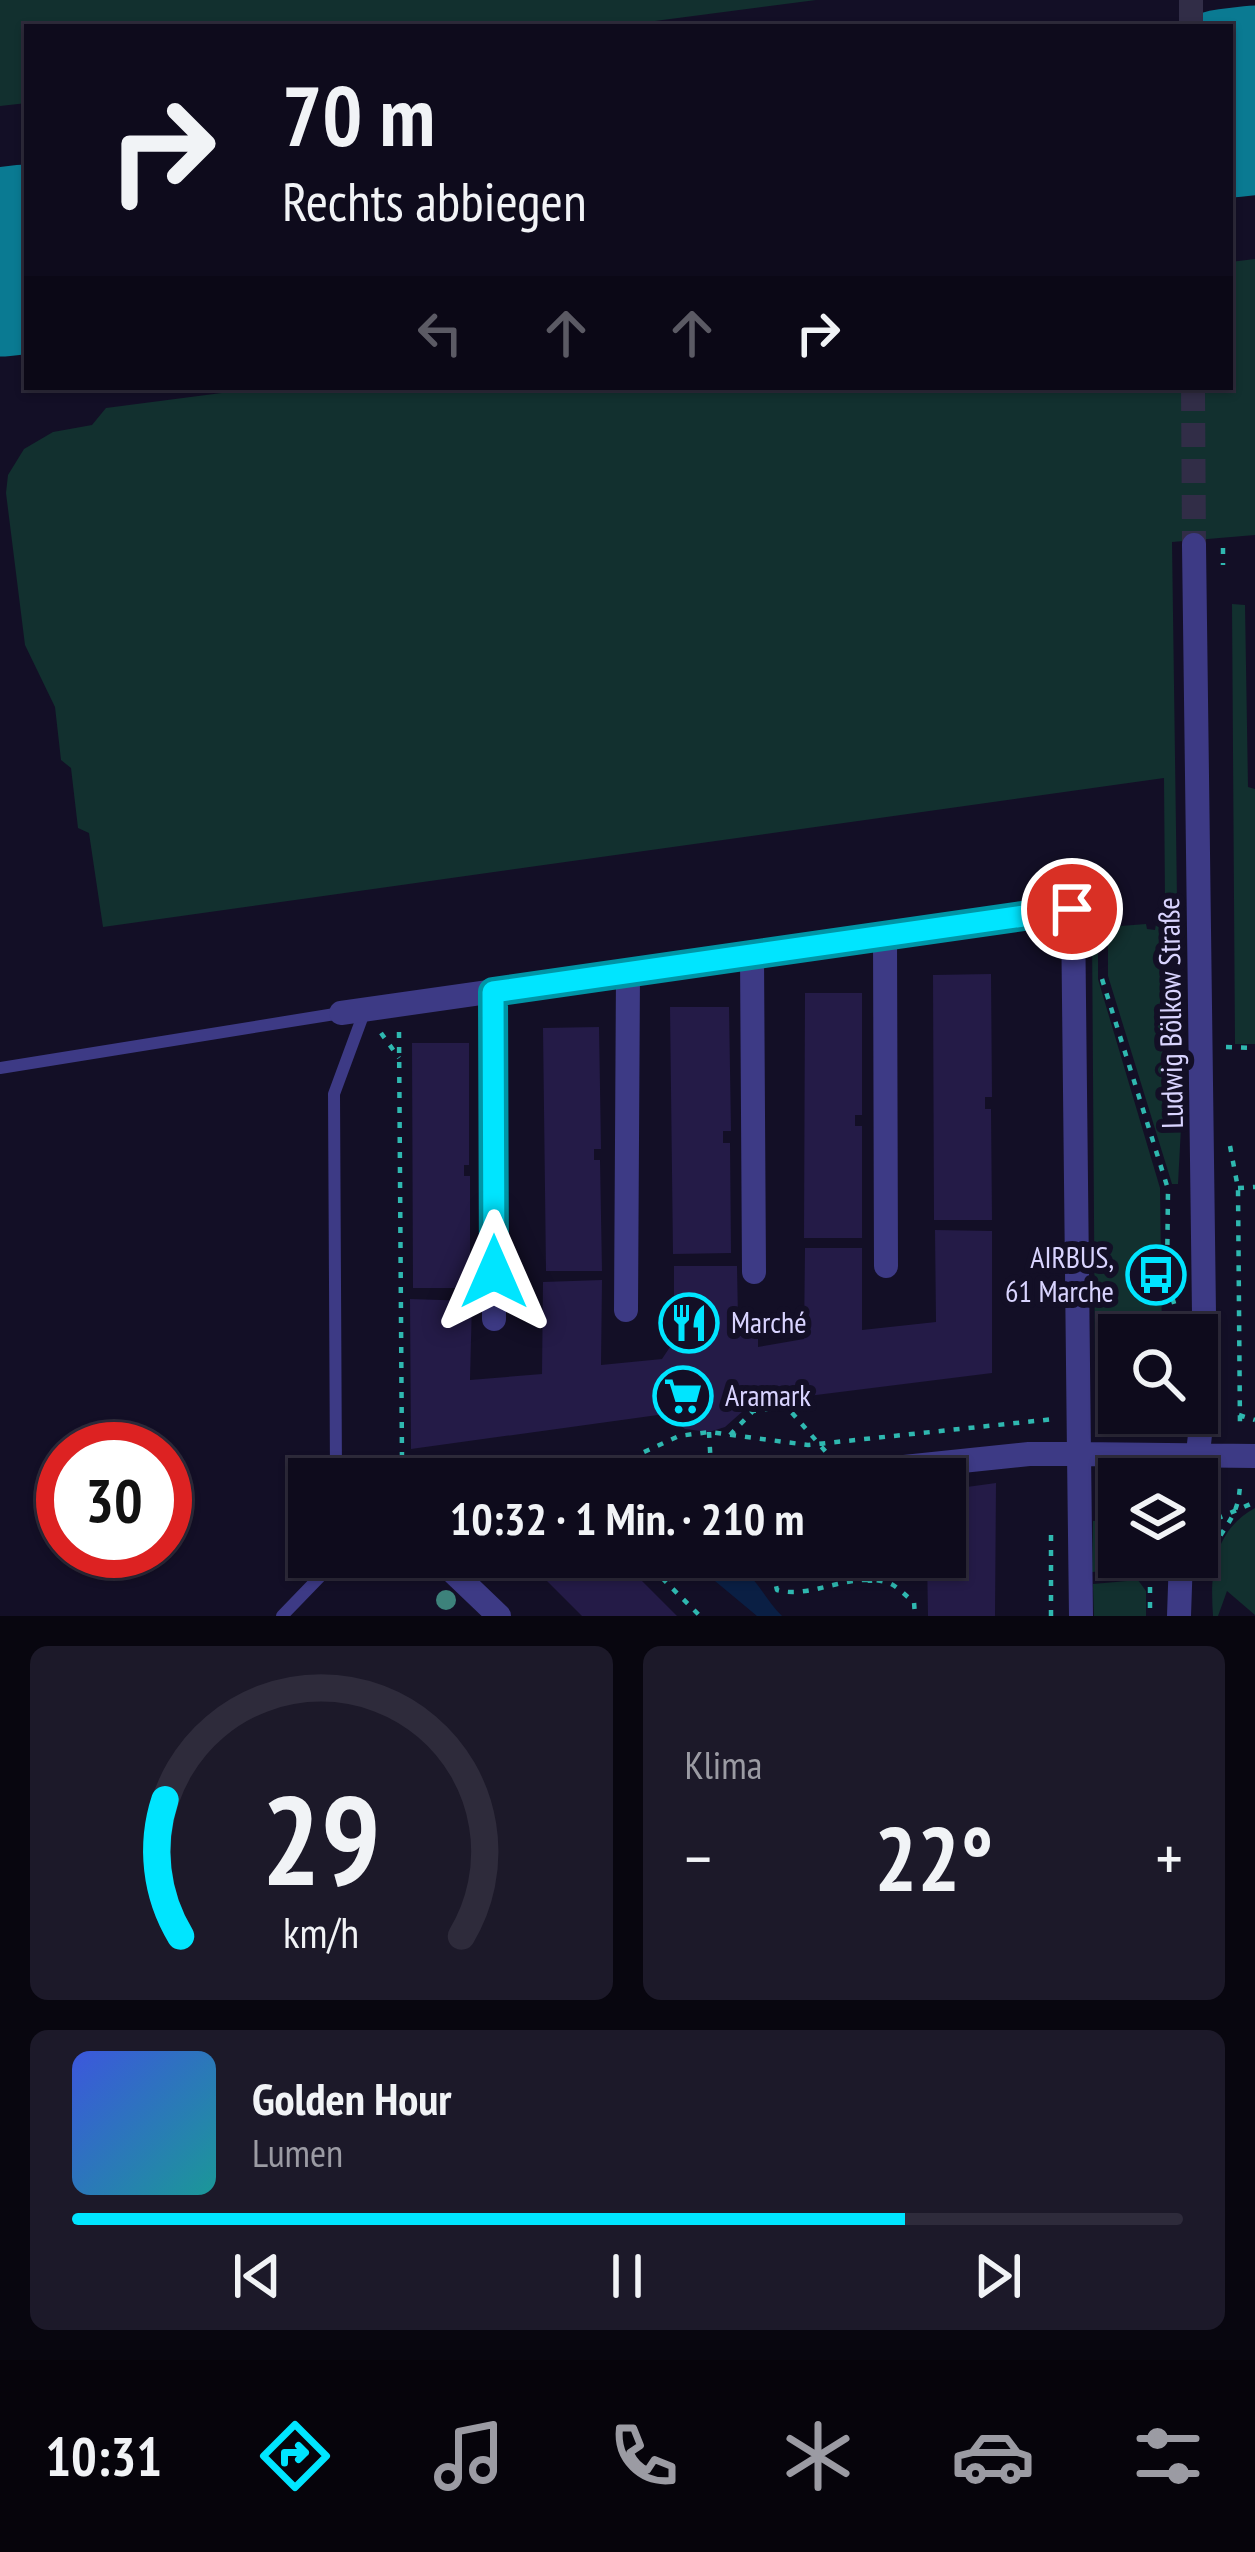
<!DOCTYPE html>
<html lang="de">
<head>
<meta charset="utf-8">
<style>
  :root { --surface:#0e0b1c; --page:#1c1929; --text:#f1f3f6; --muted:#9b9ba3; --line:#2e2b3b; --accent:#00e5ff }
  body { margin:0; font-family:"PT Sans Narrow",sans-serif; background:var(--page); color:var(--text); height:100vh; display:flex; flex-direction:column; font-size:45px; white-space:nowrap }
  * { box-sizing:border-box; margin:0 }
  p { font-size:39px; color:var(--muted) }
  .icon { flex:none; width:66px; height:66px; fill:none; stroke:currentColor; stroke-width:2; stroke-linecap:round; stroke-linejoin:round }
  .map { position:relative; height:1616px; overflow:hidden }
  .sheet { display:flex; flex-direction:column; gap:30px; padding:30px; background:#08060f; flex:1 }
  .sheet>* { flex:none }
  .hud { position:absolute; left:24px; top:24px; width:1209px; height:366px; border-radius:0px; box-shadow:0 3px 9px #0004,0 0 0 3px var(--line); background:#0e0b1c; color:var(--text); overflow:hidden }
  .fabs { position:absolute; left:1098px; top:1314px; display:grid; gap:24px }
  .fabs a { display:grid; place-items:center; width:120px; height:120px; border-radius:0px; background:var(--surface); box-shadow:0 3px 9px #0004,0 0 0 3px var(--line); font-size:60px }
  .speed { position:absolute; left:36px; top:1422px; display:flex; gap:24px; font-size:60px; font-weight:700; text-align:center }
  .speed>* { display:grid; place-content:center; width:156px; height:156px; border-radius:50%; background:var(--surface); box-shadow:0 3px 9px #0004,0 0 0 3px var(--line); line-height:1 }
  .speed .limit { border:18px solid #d22; background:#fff; color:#111 }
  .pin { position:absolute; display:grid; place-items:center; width:102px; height:102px; color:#fff; margin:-51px; border:6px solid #fff; border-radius:50%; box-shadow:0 3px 12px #0007 }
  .me { position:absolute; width:132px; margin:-66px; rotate:0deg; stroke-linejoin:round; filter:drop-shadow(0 0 9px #0008) }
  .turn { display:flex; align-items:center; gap:42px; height:252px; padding:0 60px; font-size:54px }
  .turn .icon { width:156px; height:156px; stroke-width:2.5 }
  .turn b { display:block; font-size:84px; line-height:102px }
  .lanes { display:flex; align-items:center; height:114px; padding:0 60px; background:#0003; justify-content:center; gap:60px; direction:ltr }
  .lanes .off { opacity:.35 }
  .big { font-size:90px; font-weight:700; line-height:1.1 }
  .sheet .tile { flex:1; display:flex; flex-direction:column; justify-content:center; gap:18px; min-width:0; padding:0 42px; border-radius:18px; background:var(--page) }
  .sheet .dial { align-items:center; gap:0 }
  .dial svg { height:312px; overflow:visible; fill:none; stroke:var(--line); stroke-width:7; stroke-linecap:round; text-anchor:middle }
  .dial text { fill:var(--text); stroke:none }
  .song { display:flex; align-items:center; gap:36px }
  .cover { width:144px; height:144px; border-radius:18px; background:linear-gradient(135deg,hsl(230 70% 55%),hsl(180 70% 35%)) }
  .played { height:12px; border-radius:6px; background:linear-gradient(90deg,var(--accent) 75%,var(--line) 75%) }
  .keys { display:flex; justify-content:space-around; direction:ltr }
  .heat { display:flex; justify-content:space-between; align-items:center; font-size:66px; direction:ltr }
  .sheet .tiles { flex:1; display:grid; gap:30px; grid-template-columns:1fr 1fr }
  .tile:last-child { grid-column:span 2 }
  .trip { position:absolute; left:288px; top:1458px; width:678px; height:120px; border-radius:0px; background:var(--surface); box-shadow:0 3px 9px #0004,0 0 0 3px var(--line); font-weight:700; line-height:120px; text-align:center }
  .tab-bar { display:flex; height:192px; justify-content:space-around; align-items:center; background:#06040b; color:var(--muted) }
  .tab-bar .icon { width:84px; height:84px }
  .tab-bar .on { color:var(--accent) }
  .tab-bar b { font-size:54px; color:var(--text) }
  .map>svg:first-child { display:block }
  .green { fill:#12302f }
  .water { fill:#0a1f44 }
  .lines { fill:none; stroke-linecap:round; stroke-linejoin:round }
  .taxiway { stroke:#0a7a92; stroke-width:75 }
  .runway { stroke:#0a7a92; stroke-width:189 }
  .building { fill:#241b47 }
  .street-tunnel { stroke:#312d47; stroke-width:24; stroke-dasharray:24 12; stroke-linecap:butt }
  .path { stroke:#2fb8b0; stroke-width:4.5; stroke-dasharray:6 9; stroke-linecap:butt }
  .lane { stroke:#3d3a85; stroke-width:12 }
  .street { stroke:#3d3a85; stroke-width:24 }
  .tree { fill:#3d827b }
  .route-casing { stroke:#0095a6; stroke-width:30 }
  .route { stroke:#00e5ff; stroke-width:21 }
  .labels { text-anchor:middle; stroke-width:12; stroke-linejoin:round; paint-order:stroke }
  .street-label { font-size:30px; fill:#d9d4ff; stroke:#130f26 }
  .poi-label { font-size:30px; fill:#d9d4ff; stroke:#130f26; text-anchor:start }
</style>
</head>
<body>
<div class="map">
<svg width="1255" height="1616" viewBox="0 0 1255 1616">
  <rect width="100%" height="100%" fill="#130f26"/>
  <!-- green -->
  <path class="green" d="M0 0H816L609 27H27V103L0 106Z
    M1255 259V535L1172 542 1179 1044 1185 1051 1178 1184H1172L1108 976V927L1146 924 1147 929 1155 930 1158 912 1165 903 1164 778 103 927 89 833 78 828 71 768 61 760 55 707 25 645 6 493 8 475 24 449 53 432 92 425 106 408 267 387H1230V262Z
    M1232 604 1245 605 1248 787 1255 789V1044H1235Z
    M1098 929V979L1160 1188 1162 1335H1119V1403L1101 1405 1095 1388V1361L1092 931Z
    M1255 1508V1615L1227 1591 1218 1616H1213C1210 1573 1213 1531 1255 1508Z
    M1119 1519V1557H1142L1140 1569 1092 1572 1093 1521Z
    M1138 1580 1146 1591V1616H1094L1093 1584Z"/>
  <!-- water -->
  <path class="water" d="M729 1560C753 1570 763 1597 782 1616H757L715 1581 719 1566Z"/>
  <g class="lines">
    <!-- taxiway -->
    <path class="taxiway" d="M0 252 27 256"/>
    <!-- runway -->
    <path class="runway" d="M1230 103 1255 100
      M0 262 27 259"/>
  </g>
  <!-- building -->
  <path class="building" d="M991 974 992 1097H985V1109H991L992 1220H934L933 975Z
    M805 993H862V1115H855V1126H862V1238H804Z
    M670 1007H729L731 1131H723V1143H730L731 1253 673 1254Z
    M599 1027 601 1149H594V1160H600L602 1271H546L543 1028Z
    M412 1043H469V1165H464V1176H470V1288H413Z
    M935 1230 992 1231V1373L752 1403 725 1427 709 1432 685 1429 665 1414 411 1449 410 1299 472 1301 470 1380 542 1374 543 1282 602 1280 601 1365 662 1359 674 1341V1266H737L738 1319 758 1329V1347L804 1339 805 1248H862V1330L936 1322Z
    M996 1483 995 1616H928L927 1557H945V1490Z
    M523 1557H618L677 1616H582Z
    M780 1557H918V1560L783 1575Z"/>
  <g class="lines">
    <!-- street-tunnel -->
    <path class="street-tunnel" d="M1191 0V27
      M1193 387 1194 545"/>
    <!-- path -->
    <path class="path" d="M1223 548V565
      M1102 979 1168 1189 1167 1280 1176 1310
      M399 1032 402 1459 406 1475
      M381 1033 399 1058
      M1226 1047 1255 1048
      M1230 1146 1238 1188 1240 1428
      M1238 1188 1255 1187
      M1239 1415 1255 1420
      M1154 1431 1159 1413
      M709 1432 711 1468
      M730 1435 753 1411 787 1407 826 1452
      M644 1452 679 1436 709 1432 808 1445 1054 1419
      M1105 1512 1119 1511
      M1197 1541 1214 1520 1255 1502
      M490 1557 496 1568 493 1573
      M641 1557 700 1616
      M769 1557 777 1590C812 1600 853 1569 891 1584 899 1588 907 1597 914 1602L915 1616
      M1150 1557V1616
      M1209 1563C1218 1526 1240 1523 1240 1481
      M869 1565 870 1583
      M1107 1575 1149 1573
      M668 1581 672 1557
      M1051 1616V1532"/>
    <!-- lane -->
    <path class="lane" d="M0 1068 341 1013
      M350 1479 336 1474 334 1094 365 1010
      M282 1616 339 1557"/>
    <!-- street -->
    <path class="street" d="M1194 545 1205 1391 1195 1479
      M885 936 886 1266
      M752 955 754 1272
      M493 992 494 1319
      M341 1013 1073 909 1079 1454 1255 1456
      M626 1310 628 973
      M617 1479H624
      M789 1479 1029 1454H1079L1081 1616
      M458 1557 452 1571 499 1616
      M1179 1616 1181 1557"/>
  </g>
  <!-- trees -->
  <circle class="tree" cx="446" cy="1600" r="10"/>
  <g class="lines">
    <!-- route casing -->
    <g class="route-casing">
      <path id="route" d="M494 1272 493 992 1072 909"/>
    </g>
    <!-- route -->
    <use href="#route" class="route"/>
  </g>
  <!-- icons -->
  <defs>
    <g id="bus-ring" transform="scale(3)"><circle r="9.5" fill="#130f26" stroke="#00e5ff" stroke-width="1.5"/><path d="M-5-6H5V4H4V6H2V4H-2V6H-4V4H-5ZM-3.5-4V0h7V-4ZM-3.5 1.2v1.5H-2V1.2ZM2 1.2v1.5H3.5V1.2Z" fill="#00e5ff"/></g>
    <g id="restaurant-ring" transform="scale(3)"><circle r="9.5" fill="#130f26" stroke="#00e5ff" stroke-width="1.5"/><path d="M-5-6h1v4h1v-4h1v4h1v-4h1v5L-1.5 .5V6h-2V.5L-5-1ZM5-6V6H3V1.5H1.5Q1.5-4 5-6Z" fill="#00e5ff"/></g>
    <g id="supermarket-ring" transform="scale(3)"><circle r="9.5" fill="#130f26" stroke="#00e5ff" stroke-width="1.5"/><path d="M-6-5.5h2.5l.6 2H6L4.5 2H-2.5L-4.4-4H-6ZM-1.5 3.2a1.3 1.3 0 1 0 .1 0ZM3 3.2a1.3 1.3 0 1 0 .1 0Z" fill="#00e5ff"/></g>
  </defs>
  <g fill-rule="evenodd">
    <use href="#bus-ring" x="1156" y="1275"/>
    <use href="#restaurant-ring" x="689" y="1323"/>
    <use href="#supermarket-ring" x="683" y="1396"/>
  </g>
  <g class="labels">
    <!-- street labels -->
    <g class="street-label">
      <text transform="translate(1171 1013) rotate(-91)" y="10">Ludwig Bölkow Straße</text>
    </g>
    <!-- poi labels -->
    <g class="poi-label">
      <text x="1114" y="1268" text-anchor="end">AIRBUS,<tspan x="1114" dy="34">61 Marche</tspan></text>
      <text x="731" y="1333">Marché</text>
      <text x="725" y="1406">Aramark</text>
    </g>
  </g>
</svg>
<div class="fabs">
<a><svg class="icon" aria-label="search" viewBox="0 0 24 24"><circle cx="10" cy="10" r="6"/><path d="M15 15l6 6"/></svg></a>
<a><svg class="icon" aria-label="layers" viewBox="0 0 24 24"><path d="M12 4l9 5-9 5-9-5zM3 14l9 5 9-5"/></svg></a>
</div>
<div class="speed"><div class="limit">30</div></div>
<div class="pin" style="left:1072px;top:909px;background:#d93025"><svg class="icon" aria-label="arrive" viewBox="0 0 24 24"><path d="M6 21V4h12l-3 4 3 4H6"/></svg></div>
<svg class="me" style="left:494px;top:1272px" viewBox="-20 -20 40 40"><path d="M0-17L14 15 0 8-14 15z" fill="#00e5ff" stroke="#fff" stroke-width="4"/></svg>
<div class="trip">10:32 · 1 Min. · 210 m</div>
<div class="hud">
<div class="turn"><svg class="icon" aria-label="right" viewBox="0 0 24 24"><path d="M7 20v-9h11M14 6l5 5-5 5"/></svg><div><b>70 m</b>Rechts abbiegen</div></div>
<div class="lanes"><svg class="icon off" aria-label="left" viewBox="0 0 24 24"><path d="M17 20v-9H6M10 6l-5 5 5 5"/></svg><svg class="icon off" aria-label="ahead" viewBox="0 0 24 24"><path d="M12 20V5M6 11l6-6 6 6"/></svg><svg class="icon off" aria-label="ahead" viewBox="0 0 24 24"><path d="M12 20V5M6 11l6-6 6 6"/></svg><svg class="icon" aria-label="right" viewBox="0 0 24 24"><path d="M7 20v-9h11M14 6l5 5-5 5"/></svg></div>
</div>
</div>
<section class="sheet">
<div class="tiles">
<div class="tile dial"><svg viewBox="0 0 100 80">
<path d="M14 69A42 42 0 1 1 86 69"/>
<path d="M14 69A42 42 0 0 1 10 34" stroke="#00e5ff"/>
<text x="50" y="56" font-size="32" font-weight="700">29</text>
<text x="50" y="72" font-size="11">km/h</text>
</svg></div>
<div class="tile"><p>Klima</p>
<div class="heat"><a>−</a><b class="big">22°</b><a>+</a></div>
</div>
<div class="tile">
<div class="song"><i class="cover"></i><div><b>Golden Hour</b><p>Lumen</p></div></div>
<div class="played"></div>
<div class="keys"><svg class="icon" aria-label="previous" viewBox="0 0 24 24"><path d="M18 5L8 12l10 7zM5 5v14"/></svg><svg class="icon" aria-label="pause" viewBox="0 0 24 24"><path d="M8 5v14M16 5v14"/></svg><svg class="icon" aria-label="next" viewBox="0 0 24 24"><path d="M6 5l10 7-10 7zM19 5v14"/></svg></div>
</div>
</div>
</section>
<nav class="tab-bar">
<b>10:31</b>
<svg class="icon on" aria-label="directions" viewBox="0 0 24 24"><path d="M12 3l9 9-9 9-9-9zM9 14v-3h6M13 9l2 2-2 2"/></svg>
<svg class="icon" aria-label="music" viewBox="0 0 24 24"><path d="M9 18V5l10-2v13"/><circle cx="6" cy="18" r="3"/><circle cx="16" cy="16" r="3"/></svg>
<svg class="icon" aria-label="phone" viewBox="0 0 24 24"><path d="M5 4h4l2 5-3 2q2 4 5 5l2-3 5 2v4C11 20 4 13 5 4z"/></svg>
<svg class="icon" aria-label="climate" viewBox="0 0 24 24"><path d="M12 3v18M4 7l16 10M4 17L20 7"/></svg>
<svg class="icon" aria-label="car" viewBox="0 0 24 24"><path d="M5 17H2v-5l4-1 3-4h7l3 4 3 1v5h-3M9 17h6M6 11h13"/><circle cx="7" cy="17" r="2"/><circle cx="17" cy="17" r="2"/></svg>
<svg class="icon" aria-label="filters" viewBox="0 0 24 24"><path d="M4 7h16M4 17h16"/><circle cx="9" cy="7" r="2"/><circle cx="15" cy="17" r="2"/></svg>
</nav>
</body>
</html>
